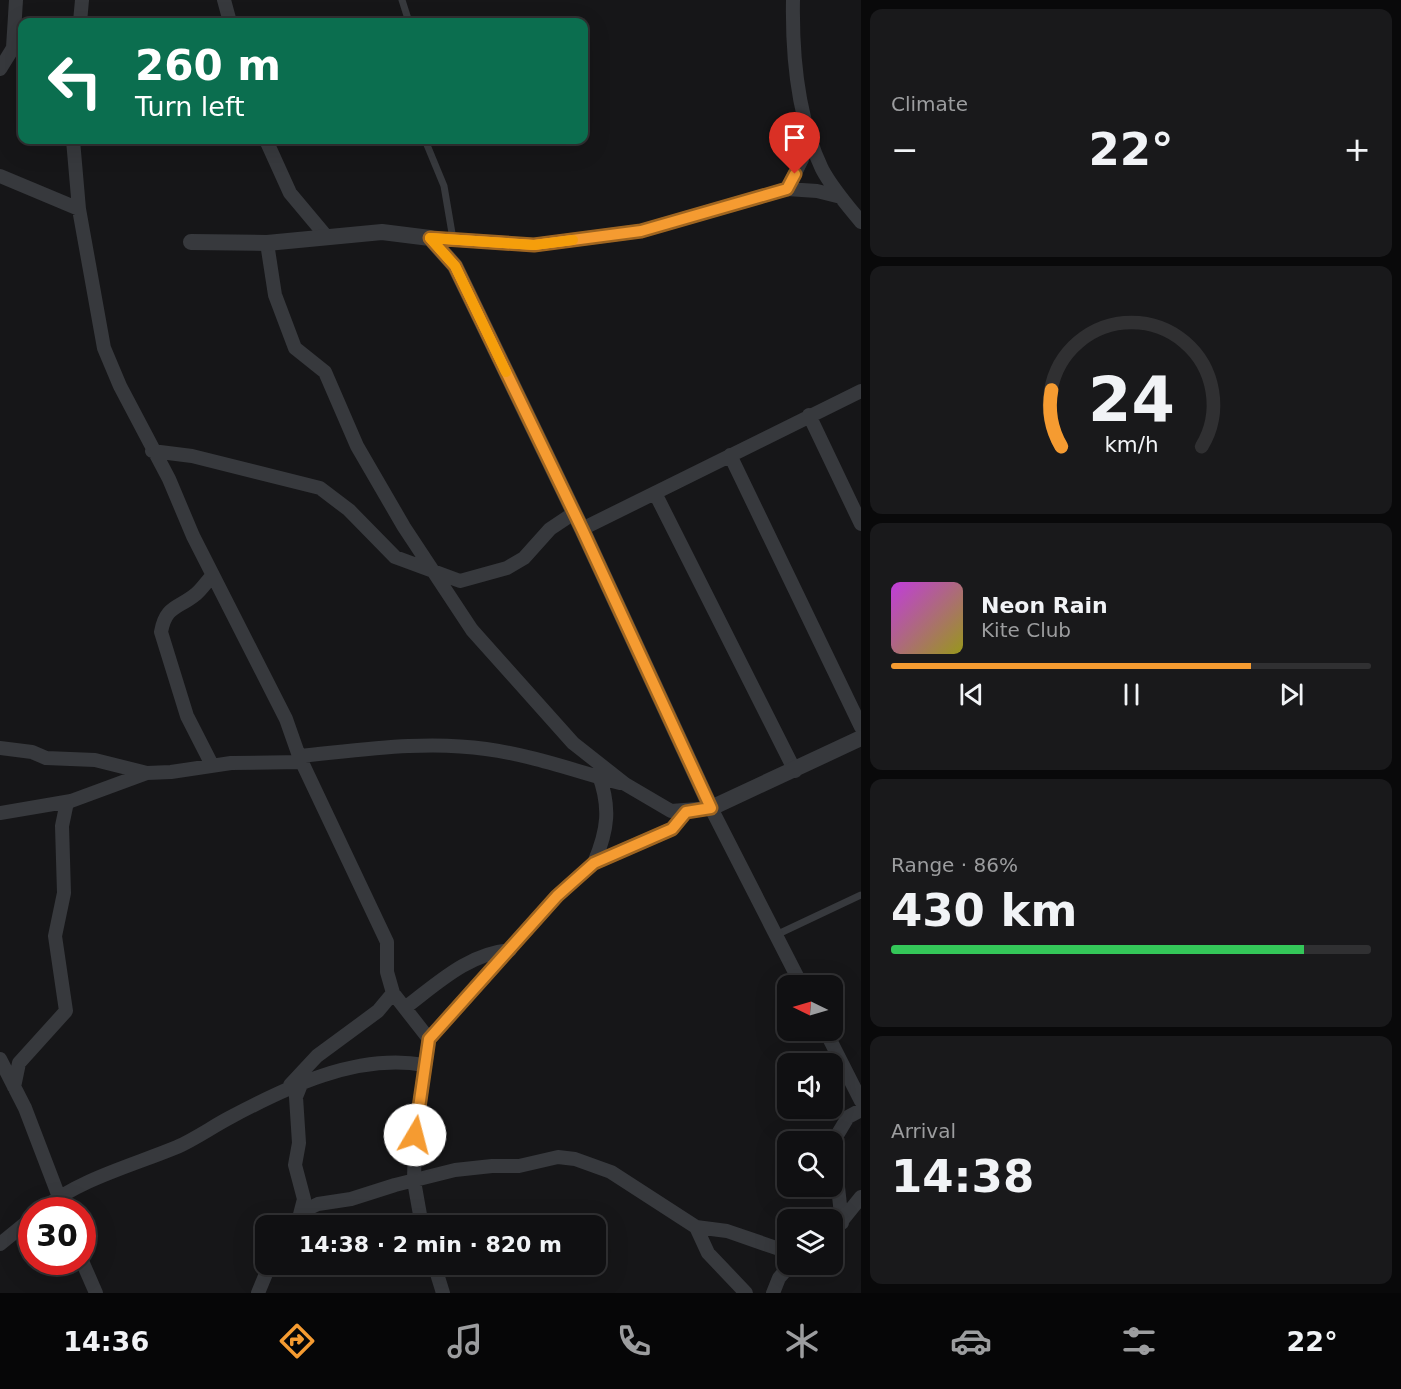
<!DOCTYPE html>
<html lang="en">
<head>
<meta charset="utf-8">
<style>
  :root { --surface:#101012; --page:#19191b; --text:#f1f3f6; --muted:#9c9d9f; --line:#303032; --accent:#f59b31 }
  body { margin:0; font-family:"DejaVu Sans",sans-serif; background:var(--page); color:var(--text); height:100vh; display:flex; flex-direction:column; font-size:22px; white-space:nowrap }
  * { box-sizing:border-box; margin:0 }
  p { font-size:20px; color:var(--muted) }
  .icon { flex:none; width:33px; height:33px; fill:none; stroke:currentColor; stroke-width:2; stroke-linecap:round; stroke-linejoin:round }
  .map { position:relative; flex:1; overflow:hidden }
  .details { display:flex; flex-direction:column; gap:9px; padding:9px; background:#09090a; width:540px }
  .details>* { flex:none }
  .guide { position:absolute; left:18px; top:18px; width:570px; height:126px; border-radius:12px; box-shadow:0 6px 24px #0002,0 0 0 2px var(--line); background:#0b6e4f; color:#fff; overflow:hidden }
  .needle { width:39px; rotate:275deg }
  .buttons { position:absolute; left:777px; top:975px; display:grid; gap:12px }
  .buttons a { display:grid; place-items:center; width:66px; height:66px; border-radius:12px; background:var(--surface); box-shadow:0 6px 24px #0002,0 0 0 2px var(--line); font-size:30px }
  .speed { position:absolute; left:18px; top:1197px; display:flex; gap:12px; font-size:30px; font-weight:700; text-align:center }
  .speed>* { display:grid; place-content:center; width:78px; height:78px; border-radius:50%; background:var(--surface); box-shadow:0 6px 24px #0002,0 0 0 2px var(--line); line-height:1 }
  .speed .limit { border:9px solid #d22; background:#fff; color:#111 }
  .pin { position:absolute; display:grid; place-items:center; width:51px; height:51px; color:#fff; margin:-62px -26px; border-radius:50% 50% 50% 0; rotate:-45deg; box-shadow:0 0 6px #0007 }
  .pin .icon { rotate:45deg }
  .me { position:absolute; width:66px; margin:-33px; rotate:8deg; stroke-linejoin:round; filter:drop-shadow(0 0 4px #0008) }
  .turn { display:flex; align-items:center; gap:21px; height:126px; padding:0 18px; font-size:27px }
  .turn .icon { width:78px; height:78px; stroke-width:2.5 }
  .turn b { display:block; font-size:42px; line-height:51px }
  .big { font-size:45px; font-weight:700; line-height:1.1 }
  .details .card { flex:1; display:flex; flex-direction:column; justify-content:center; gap:9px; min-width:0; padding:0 21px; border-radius:12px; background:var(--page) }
  .details .dial { align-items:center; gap:0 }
  .dial svg { height:156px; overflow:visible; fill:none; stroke:var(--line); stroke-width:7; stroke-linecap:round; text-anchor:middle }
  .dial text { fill:var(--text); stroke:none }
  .song { display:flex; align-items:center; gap:18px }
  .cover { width:72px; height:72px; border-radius:9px; background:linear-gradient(135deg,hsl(290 70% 55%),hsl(60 70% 35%)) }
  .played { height:6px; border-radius:3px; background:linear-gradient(90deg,var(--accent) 75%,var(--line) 75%) }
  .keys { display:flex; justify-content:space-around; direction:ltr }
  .heat { display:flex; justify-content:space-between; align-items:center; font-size:33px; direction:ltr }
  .charge { height:9px; border-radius:4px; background:linear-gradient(90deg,#34c759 86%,var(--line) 0) }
  .trip { position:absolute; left:255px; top:1215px; width:351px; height:60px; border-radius:12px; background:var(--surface); box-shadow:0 6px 24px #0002,0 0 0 2px var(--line); font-weight:700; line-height:60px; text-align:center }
  .menu { display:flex; height:96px; justify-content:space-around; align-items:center; background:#060607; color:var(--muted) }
  .menu .icon { width:42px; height:42px }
  .menu .active { color:var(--accent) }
  .menu b { font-size:27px; color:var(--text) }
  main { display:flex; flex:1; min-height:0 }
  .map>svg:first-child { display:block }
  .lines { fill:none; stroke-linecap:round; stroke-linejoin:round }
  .service { stroke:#37393d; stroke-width:7 }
  .minor { stroke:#37393d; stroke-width:14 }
  .tertiary { stroke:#37393d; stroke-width:16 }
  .route-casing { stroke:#9f6520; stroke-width:15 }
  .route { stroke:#f59b31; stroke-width:10 }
  .slow { stroke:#f59e0b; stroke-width:10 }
</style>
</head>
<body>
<main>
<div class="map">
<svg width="861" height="1293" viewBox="0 0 861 1293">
  <rect width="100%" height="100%" fill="#161618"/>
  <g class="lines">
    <!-- service -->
    <path class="service" d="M402 0 409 22
      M425 140 444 186 453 239
      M776 935 861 895"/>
    <!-- minor -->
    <path class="minor" d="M224 0 230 22
      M793 0C792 55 798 119 822 169 832 188 847 205 861 222
      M80 22 82 0
      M0 69 13 48 16 0
      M73 140 79 209 104 348 120 386 169 479 193 536 286 719 299 756 387 942V972L393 993 429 1039 415 1135 414 1181 422 1226
      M266 140 290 193 326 236
      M0 176 79 209
      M787 189 802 159 809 134
      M430 238 534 245 641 231 787 189 817 191 841 197
      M267 243 275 295 295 348 325 372 357 446 404 527 472 630 573 743 625 784 671 811 711 808 802 986
      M809 415 861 524
      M152 451 192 456 320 488 349 510 395 557 460 581 507 568 524 558 550 529 574 513
      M730 455 861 727
      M655 493 795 771
      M582 529 861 391
      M0 748 32 752 46 758 95 760 147 773
      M299 756C361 750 425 740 486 749 531 755 576 771 620 783
      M212 765 187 716 161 632C166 605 178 609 196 594 202 589 207 581 213 575
      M0 813 71 801 147 773 171 772 231 763 302 762
      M594 863C608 830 611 807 598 773
      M406 1007C439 982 468 954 510 950
      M825 1030 861 1101
      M429 1039 557 896 594 863 672 829 686 812
      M0 1059 25 1108 64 1210
      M290 1085 317 1056 378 1011 393 993
      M14 1087 19 1063 66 1011 55 936 64 893 62 826 67 802
      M41 1210C80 1179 131 1166 177 1147 195 1139 212 1127 229 1118 287 1087 357 1053 424 1065
      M303 1211 318 1204 351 1199 395 1185 455 1170 492 1166H519L558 1157 575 1159 611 1172 696 1227 727 1231 788 1252
      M842 1223 833 1142 848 1117 861 1110
      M297 1226 304 1199 295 1165 299 1143 296 1097 302 1082
      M696 1227 708 1253 746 1293
      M832 1233 861 1197
      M0 1244 32 1218
      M82 1261 96 1293
      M434 1264 443 1293
      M258 1293 270 1264
      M773 1293 779 1278 791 1264"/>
    <!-- tertiary -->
    <path class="tertiary" d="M191 242 267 243 382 232 430 238 455 266 582 529 711 808 861 738"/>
  </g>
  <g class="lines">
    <!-- route casing -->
    <g class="route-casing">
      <path id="route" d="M415 1135 429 1039 557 896 594 863 672 829 686 812 711 808 582 529 455 266 430 238 534 245 641 231 787 189 795 174"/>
    </g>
    <!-- route -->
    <use href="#route" class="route"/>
    <!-- slow -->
    <path class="slow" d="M506 372 455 266 430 238 534 245 573 240"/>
  </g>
</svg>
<div class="buttons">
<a><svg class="needle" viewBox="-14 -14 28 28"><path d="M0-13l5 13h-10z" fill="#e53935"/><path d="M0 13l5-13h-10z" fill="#9c9d9f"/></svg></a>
<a><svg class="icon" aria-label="sound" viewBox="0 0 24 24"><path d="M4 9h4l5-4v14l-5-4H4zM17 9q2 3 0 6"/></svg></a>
<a><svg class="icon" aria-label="search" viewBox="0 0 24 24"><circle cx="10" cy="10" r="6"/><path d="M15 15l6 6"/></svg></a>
<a><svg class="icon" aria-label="layers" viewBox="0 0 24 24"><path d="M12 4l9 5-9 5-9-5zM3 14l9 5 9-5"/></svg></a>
</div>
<div class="speed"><div class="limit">30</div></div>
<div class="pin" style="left:795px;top:174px;background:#d93025"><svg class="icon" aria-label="arrive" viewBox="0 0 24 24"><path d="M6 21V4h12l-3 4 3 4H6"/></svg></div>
<svg class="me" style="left:415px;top:1135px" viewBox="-20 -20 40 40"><circle r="19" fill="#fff"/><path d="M0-13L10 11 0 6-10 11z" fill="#f59b31"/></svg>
<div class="trip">14:38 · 2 min · 820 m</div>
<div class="guide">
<div class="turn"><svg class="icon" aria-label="left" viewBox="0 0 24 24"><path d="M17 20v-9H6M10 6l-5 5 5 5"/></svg><div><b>260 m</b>Turn left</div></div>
</div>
</div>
<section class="details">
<div class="card"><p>Climate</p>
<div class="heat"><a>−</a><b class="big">22°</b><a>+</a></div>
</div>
<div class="card dial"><svg viewBox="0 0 100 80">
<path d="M14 69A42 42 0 1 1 86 69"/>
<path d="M14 69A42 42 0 0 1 9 40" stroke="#f59b31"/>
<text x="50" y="56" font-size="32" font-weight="700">24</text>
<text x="50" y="72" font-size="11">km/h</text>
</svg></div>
<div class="card">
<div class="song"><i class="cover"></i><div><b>Neon Rain</b><p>Kite Club</p></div></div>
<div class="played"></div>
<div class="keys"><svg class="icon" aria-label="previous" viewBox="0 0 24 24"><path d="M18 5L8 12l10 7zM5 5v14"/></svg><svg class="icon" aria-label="pause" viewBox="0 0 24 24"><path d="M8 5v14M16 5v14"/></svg><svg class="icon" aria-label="next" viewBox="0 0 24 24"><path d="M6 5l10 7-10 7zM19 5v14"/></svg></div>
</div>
<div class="card"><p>Range · 86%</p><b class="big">430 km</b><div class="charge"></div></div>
<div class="card"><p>Arrival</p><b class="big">14:38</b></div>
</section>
</main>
<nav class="menu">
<b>14:36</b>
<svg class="icon active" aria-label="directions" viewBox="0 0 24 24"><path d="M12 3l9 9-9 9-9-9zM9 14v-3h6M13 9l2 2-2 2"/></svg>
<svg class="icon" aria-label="music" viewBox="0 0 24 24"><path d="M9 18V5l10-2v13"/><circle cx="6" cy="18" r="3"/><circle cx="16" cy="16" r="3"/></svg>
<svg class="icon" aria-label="phone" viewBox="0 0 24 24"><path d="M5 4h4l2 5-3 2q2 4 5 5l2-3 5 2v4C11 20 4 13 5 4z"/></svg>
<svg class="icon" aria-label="climate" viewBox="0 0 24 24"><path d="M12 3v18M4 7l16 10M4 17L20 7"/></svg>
<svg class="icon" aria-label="car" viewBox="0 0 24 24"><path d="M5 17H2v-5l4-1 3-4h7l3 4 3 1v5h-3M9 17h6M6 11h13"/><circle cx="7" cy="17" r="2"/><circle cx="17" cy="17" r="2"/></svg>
<svg class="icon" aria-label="filters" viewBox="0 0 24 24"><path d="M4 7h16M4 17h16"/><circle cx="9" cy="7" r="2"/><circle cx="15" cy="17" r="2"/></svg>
<b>22°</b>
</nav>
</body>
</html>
